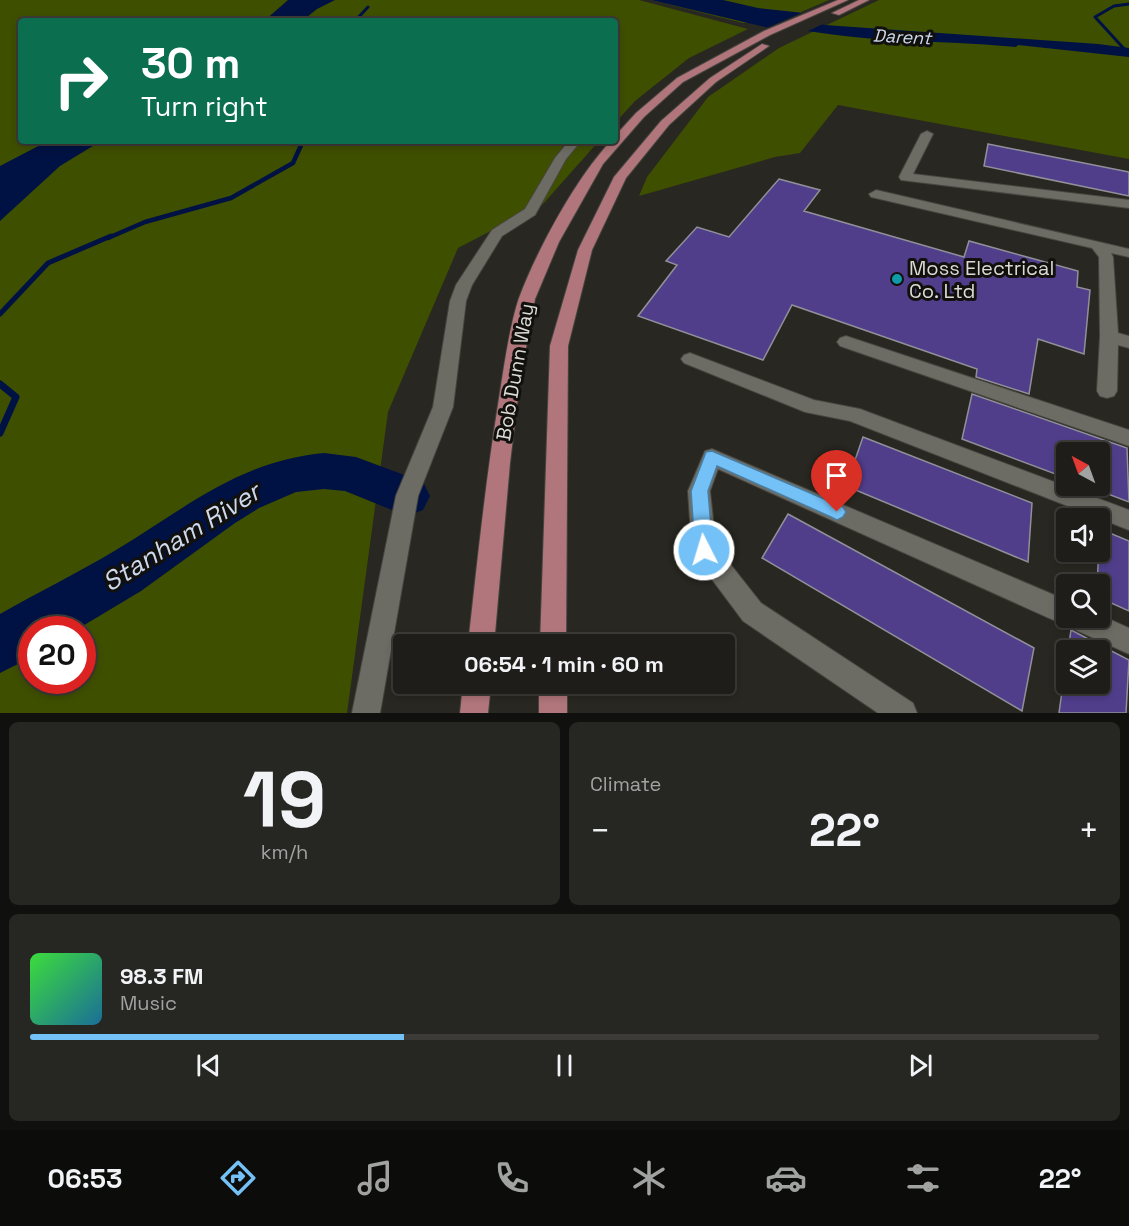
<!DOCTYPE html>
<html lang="en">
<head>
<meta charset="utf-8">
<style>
  :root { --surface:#1e1d19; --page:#262622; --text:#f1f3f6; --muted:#a1a2a2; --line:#3c3b38; --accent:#73c1f6 }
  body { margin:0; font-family:"Space Grotesk",sans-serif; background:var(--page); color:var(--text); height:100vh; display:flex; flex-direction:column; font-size:22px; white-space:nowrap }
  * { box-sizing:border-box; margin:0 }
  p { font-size:20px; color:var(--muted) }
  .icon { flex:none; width:33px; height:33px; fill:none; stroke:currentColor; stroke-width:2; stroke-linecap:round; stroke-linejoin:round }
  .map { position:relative; height:713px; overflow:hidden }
  .side { display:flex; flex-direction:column; gap:9px; padding:9px; background:#10100e; flex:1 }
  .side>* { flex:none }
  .top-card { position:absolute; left:18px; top:18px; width:600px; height:126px; border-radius:6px; box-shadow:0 3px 9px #0003,0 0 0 2px var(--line); background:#0b6e4f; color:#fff; overflow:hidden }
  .needle { width:39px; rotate:319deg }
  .fabs { position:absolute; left:1056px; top:442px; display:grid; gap:12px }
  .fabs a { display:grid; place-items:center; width:54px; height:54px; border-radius:6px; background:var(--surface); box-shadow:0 3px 9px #0003,0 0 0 2px var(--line); font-size:30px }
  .speed { position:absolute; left:18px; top:616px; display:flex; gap:12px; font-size:30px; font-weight:700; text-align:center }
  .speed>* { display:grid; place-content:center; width:78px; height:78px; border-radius:50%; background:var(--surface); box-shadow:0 3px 9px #0003,0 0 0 2px var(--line); line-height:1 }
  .speed .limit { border:9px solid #d22; background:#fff; color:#111 }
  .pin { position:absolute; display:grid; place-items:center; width:51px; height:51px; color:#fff; margin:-62px -26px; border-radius:50% 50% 50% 0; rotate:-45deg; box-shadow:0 0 6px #0007 }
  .pin .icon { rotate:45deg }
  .me { position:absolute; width:66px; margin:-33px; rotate:355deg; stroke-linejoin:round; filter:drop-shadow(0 0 4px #0008) }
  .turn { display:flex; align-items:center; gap:21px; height:126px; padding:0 24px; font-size:27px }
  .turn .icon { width:78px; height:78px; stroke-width:2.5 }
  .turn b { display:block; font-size:42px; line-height:51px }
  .big { font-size:45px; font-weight:800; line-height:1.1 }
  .side .card { flex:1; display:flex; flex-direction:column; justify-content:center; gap:9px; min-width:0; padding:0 21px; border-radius:9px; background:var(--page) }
  .side .dial { align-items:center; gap:0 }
  .dial b { font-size:78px; line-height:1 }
  .song { display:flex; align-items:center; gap:18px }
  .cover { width:72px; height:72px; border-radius:9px; background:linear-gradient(135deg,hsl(120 70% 55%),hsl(200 70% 35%)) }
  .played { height:6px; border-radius:3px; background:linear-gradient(90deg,var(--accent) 35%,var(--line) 35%) }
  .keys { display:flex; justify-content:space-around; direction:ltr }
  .heat { display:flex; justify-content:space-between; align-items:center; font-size:33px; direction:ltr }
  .side .tiles { flex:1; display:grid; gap:9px; grid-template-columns:1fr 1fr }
  .card:last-child { grid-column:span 2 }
  .trip { position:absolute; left:393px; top:634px; width:342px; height:60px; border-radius:6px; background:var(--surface); box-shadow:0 3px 9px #0003,0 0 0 2px var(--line); font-weight:800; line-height:60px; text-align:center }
  .dock { display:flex; height:96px; justify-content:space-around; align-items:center; background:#0c0c0a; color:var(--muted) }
  .dock .icon { width:42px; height:42px }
  .dock .active { color:var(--accent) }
  .dock b { font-size:27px; color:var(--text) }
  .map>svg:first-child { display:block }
  .green { fill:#3f4f00; fill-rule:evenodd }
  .water { fill:#001243 }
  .pier { fill:#282721 }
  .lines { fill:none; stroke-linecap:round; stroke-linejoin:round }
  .stream-far3 { stroke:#001243; stroke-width:3 }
  .stream-far2 { stroke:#001243; stroke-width:4.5 }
  .stream-far1 { stroke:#001243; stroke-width:5 }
  .stream { stroke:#001243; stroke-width:7 }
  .river { fill:#001243; fill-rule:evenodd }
  .building { fill:#503e8b; stroke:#919099; stroke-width:1.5 }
  .minor-casing { stroke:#46453f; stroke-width:2 }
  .major-casing { stroke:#46453f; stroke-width:2 }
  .minor { fill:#6d6c64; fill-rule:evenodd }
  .major { fill:#b0767b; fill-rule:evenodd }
  .route { fill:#73c1f6; stroke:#4b7da0; stroke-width:1.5 }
  .culture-dot { fill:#0f9aa8; stroke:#11100d; stroke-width:2 }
  .labels { text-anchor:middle; stroke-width:6; stroke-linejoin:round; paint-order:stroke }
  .far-water-label { font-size:18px; font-style:italic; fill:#cdd9ed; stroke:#11100d }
  .poi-label { font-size:20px; fill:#dbdad5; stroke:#11100d; text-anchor:start }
  .street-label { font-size:20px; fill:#dbdad5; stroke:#11100d }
  .near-water-label { font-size:26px; font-style:italic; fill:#cdd9ed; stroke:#11100d }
</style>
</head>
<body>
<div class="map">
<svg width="1129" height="713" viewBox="0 0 1129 713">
  <rect width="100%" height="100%" fill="#282721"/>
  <!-- green -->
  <path class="green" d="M0 0H639L748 29 689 58 635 101 615 123V21H21V141H599L543 204 458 248 388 412 347 713H0ZM32 630H82V681H32Z
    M651 0H829L801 12 804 13 743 23Z
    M879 0H1129V159L838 105 800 153 775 157 639 196 647 177 708 97 779 48Z"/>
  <!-- water -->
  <path class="water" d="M288 0H335L317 9 302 21H264Z
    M651 0H723L758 8 804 13 791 19 825 25 1098 44 1129 48V57L1018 45 1016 47C974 43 932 42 890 40 852 38 813 32 775 26L769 28Z
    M48 141H101L60 166 0 221V166Z"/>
  <!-- pier -->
  <path class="pier" d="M806 11 807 13 801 18 827 22 804 33 775 29 769 31 762 30Z"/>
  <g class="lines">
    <!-- stream-far3 -->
    <path class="stream-far3" d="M355 21 368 7
      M1127 52 1095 17 1114 6 1129 4"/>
    <!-- stream-far2 -->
    <path class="stream-far2" d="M108 238 145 222 231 198 293 163 303 141"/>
    <!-- stream-far1 -->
    <path class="stream-far1" d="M0 314 48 263 111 236"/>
    <!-- stream -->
    <path class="stream" d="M0 384 16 397 0 433"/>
    <!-- river -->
    <path class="river" d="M324 453 356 457 423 482 430 496 423 510 407 516 345 491 324 489 296 492 259 508 235 523 141 591 76 630H32V657L0 673V614C38 592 78 573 116 550 186 508 239 461 324 453Z"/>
  </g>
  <!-- building -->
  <path class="building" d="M988 144 1129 172V196L984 166Z
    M779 179 820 190 804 211 964 257 969 241 1078 271 1077 287 1090 290 1084 354 1038 339 1029 394 976 377 977 369 792 305 763 360 638 316 677 265 666 261 697 227 729 237Z
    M972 394 1127 448 1129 502 1100 491V453H1066V478L962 439Z
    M863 437 1032 503 1028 562 846 486Z
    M788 514 1034 648 1022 711 762 558Z
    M1100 529 1129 541V611L1100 598V585H1097Z
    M1071 630 1129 660 1126 713H1059L1063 684H1100V651H1068Z"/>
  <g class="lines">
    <!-- minor casing -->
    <g class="minor-casing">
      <path id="minor" d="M927 131 933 134 913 174 1129 200V208L901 180 899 177 921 134Z
        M569 141H581L566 159 535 215 502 236 472 285 466 301 453 407 418 496 380 713H352L396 496 433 407 450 301 456 285 492 230 525 209 555 158Z
        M876 190 1129 249V257L1111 253 1113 257 1118 333 1129 336V348L1118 345 1117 391 1114 396 1107 398 1100 396 1097 391 1100 336 1099 257 1092 248 871 197 869 194Z
        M846 336 1129 430V446L840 346 837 342 840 338Z
        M690 353 814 400 860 409 1129 510V530L850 421 805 412 684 363 681 359 684 355Z
        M712 449 1066 600V618H1100V615L1129 628V654L718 469 710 491 716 546 761 603 913 703 917 713H878L743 621 696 558 692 550 688 491 705 451Z"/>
    </g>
    <!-- major casing -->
    <g class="major-casing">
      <path id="major" d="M838 0H848L770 35 683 82 644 117 603 164 559 242 535 299 520 380 510 463 494 645H468C477 565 485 485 498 405 503 374 509 327 519 298 537 250 576 178 611 141H615V136L636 113 677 78 764 31Z
        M859 0H869L839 15 832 13Z
        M762 44 769 46 716 82 669 125 626 178 592 250 568 346 566 645H540L550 346 578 250 614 177 661 121 710 78Z
        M463 684H491L488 713H460Z
        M539 684H567V713H539Z"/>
    </g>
    <!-- minor -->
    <use href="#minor" class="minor"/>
    <!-- major -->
    <use href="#major" class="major"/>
  </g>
  <!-- route -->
  <path class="route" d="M712 451 843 507 846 512 843 517 837 520 831 517 717 466 708 491 713 550 711 556 704 558 698 556 695 550 691 491 706 452Z"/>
  <!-- markers -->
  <circle class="culture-dot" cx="897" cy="279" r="6"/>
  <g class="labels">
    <!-- far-water labels -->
    <g class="far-water-label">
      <text transform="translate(902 37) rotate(3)" y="6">Darent</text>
    </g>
    <!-- poi labels -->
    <g class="poi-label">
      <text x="909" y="275">Moss Electrical<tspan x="909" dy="23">Co. Ltd</tspan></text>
    </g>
    <!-- street labels -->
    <g class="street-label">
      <text transform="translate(515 372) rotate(-80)" y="7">Bob Dunn Way</text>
    </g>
    <!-- near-water labels -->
    <g class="near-water-label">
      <text transform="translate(181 537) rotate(-32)" y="9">Stanham River</text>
    </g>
  </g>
</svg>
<div class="fabs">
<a><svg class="needle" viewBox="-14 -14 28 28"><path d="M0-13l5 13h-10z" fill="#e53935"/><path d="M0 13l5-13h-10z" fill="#a1a2a2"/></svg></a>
<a><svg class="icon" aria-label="sound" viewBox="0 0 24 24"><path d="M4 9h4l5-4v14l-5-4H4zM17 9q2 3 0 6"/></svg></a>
<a><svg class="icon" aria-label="search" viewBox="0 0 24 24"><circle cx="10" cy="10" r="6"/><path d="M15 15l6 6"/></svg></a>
<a><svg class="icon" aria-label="layers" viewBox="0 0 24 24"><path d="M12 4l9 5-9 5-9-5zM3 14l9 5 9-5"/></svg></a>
</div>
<div class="speed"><div class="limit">20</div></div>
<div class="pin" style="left:837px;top:512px;background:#d93025"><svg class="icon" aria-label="arrive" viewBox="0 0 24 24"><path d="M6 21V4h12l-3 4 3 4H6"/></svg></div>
<svg class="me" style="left:704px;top:550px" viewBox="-20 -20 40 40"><circle r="17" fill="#73c1f6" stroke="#fff" stroke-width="3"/><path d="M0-11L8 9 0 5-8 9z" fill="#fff"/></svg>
<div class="trip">06:54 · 1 min · 60 m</div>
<div class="top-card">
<div class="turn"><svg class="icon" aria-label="right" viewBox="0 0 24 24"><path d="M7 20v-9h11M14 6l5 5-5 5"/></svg><div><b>30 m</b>Turn right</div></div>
</div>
</div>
<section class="side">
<div class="tiles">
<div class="card dial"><b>19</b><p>km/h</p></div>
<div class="card"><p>Climate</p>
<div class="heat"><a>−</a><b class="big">22°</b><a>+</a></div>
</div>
<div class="card">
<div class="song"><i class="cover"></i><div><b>98.3 FM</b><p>Music</p></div></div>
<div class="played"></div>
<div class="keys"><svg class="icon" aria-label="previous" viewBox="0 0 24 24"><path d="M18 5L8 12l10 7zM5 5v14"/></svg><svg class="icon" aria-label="pause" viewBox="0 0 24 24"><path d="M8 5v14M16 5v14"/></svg><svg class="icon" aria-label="next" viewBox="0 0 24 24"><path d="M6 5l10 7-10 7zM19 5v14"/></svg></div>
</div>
</div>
</section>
<nav class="dock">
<b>06:53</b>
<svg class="icon active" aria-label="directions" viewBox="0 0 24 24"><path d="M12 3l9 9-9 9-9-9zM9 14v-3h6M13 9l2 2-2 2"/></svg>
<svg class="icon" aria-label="music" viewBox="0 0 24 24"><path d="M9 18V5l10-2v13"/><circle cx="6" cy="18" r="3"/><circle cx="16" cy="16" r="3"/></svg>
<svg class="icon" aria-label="phone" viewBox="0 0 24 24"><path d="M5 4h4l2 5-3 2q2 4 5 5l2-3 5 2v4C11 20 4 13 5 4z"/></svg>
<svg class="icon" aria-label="climate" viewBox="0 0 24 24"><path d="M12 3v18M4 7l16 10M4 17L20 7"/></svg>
<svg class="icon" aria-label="car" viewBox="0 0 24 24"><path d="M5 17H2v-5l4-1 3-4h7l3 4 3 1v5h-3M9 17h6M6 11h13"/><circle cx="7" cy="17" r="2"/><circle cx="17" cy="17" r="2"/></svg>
<svg class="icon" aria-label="filters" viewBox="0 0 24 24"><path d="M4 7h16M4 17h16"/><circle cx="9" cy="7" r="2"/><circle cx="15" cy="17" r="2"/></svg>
<b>22°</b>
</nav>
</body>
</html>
